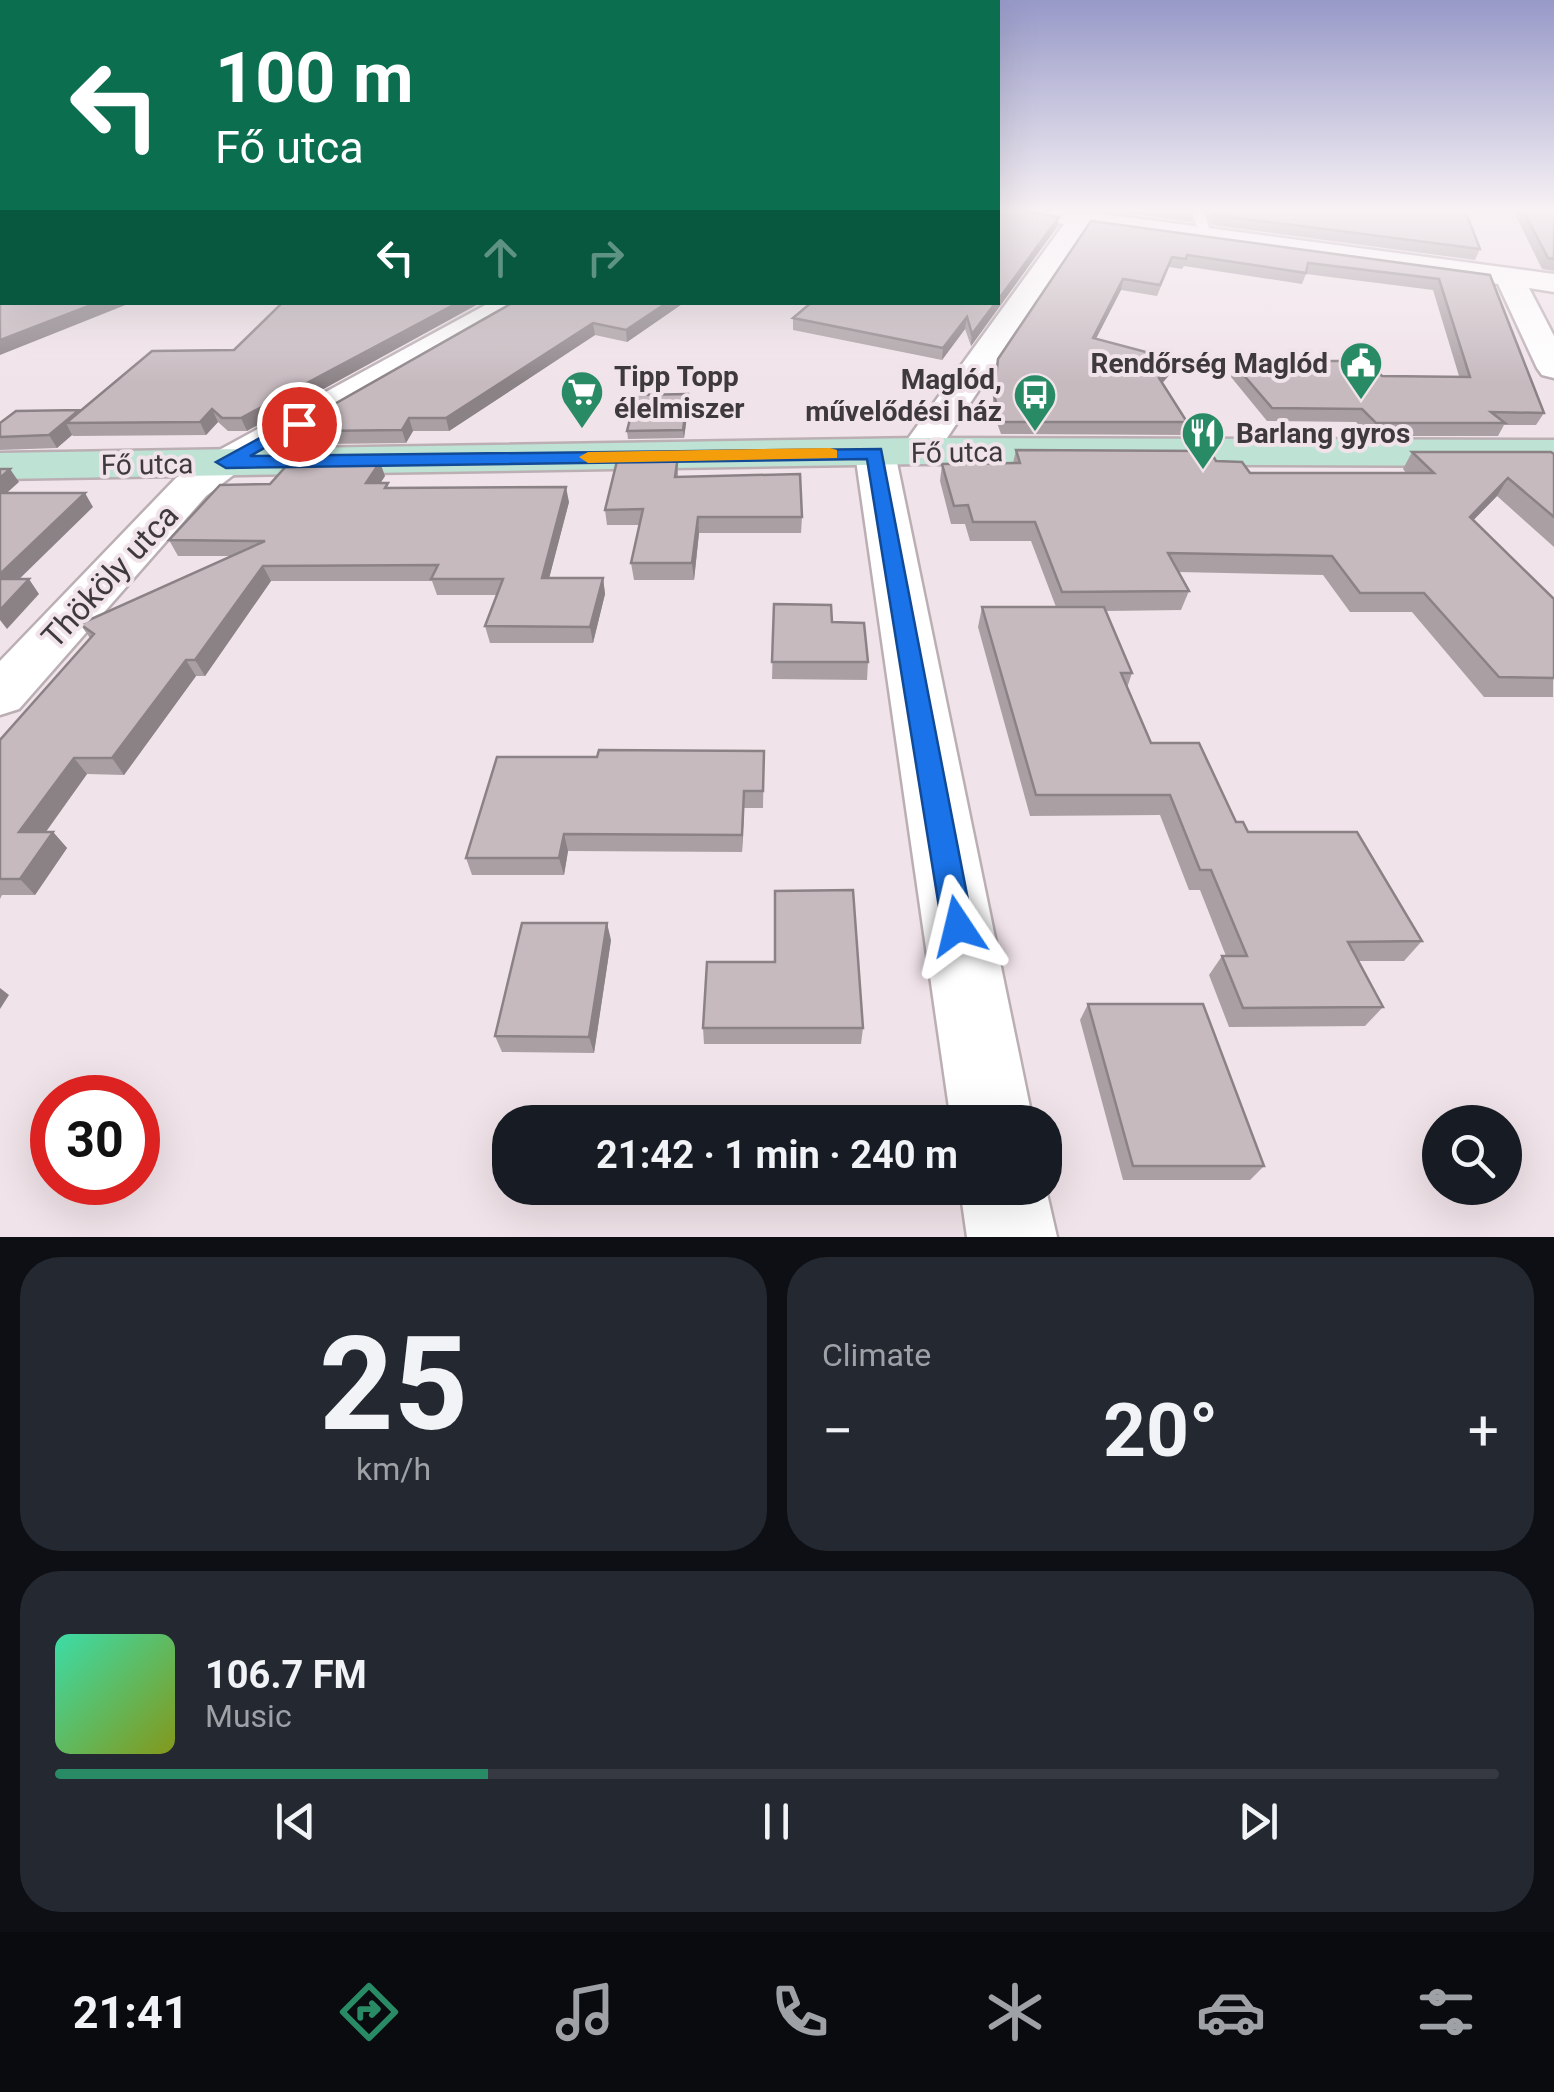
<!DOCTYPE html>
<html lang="en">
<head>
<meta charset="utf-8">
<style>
  :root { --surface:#171b24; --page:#242831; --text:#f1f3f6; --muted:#9ea1a6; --line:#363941; --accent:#298b65 }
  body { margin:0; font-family:Roboto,sans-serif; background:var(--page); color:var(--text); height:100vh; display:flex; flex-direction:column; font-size:38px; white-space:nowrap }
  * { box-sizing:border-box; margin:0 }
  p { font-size:32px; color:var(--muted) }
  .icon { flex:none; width:55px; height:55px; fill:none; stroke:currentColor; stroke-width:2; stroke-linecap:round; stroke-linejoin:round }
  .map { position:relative; height:1237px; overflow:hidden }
  .details { display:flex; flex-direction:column; gap:20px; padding:20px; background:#0d0f14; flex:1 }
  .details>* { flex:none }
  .top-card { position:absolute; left:0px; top:0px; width:1000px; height:305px; box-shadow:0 10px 40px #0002; background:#0b6e4f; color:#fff; overflow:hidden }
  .tools { position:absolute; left:1422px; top:1105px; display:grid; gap:20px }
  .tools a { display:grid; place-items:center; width:100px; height:100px; border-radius:50%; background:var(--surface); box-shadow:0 10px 40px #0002; font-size:50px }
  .speed { position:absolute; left:30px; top:1075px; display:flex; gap:20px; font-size:50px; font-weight:700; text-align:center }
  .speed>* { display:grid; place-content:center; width:130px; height:130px; border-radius:50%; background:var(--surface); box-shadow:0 10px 40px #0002; line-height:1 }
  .speed .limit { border:15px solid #d22; background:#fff; color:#111 }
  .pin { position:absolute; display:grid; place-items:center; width:85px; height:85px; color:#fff; margin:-42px; border:5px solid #fff; border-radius:50%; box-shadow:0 2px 10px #0007 }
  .me { position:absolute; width:110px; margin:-55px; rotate:350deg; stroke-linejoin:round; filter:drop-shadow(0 0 8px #0008) }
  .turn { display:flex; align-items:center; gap:35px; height:210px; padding:0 50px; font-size:45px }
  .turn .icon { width:130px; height:130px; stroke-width:2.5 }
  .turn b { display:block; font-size:70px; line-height:85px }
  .lanes { display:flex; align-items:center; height:95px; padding:0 50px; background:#0003; justify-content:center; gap:50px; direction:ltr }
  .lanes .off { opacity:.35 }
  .big { font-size:75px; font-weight:700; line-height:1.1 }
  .details .widget { flex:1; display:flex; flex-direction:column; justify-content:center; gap:15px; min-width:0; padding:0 35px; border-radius:40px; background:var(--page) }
  .details .dial { align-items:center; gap:0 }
  .dial b { font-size:130px; line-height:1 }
  .song { display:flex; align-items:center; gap:30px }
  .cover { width:120px; height:120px; border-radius:15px; background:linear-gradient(135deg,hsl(160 70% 55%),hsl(70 70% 35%)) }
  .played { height:10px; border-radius:5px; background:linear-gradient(90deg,var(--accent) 30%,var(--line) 30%) }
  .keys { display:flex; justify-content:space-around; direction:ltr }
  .heat { display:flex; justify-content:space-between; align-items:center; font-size:55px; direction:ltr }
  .details .tiles { flex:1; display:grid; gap:20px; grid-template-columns:1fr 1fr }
  .widget:last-child { grid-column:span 2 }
  .trip { position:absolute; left:492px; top:1105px; width:570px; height:100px; border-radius:40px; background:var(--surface); box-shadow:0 10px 40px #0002; font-weight:700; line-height:100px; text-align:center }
  .tab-bar { display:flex; height:160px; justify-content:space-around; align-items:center; background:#090b0e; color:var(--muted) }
  .tab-bar .icon { width:70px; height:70px }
  .tab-bar .active { color:var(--accent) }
  .tab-bar b { font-size:45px; color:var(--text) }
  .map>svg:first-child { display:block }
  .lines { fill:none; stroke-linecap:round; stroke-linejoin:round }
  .service-casing { stroke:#bbafb4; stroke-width:5 }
  .minor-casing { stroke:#bbafb4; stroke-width:5 }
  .secondary-casing { stroke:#bbafb4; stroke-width:5 }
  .service { fill:#fff; fill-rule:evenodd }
  .minor { fill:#fff; fill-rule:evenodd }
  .secondary { fill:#bee3d5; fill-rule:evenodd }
  .wall { fill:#aaa0a4 }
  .shaded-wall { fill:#8b8286 }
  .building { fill:#c6babf; stroke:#8b8286; stroke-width:2.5 }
  .route { fill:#1a73e8; stroke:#114b97; stroke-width:2.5 }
  .slow { fill:#f59e0b }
  .labels { text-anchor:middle; stroke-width:8; stroke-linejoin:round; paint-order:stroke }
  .far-poi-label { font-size:28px; font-weight:bold; fill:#3e393c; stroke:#f0e3e9; text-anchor:end }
  .far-street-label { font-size:28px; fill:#3e393c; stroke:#f0e3e9 }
  .street-label { font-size:32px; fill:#3e393c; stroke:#f0e3e9 }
</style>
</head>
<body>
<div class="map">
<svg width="1554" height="1237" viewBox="0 0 1554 1237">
  <rect width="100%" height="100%" fill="#f0e3e9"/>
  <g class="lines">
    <!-- service casing -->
    <g class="service-casing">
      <path id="service" d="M1191 210H1203L1210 230 1205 238 1195 235 1198 230Z"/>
    </g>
    <!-- minor casing -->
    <g class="minor-casing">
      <path id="minor" d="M1005 210H1073L1554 274V292L1529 288 1554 336V378L1542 375 1537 368 1498 284 1087 227 933 459 919 463 905 459 899 451 1064 224 1017 217Z
        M491 302H529L240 470 206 496 19 709 0 715V661L176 478 212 454Z
        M875 441 889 445 895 453 1033 1122H951L855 453 861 445Z
        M1045 1185 1057 1237H967L960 1188Z"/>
    </g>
    <!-- secondary casing -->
    <g class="secondary-casing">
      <path id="secondary" d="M919 438 1554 440V466L919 464 0 479V453Z"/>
    </g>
    <!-- service -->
    <use href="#service" class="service"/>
    <!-- minor -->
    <use href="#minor" class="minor"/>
    <!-- secondary -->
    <use href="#secondary" class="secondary"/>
  </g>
  <!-- wall -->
  <path class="wall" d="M1104 210H1194V212L1191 222Z
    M1205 210H1465L1480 249 1475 260 1212 225Z
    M1513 210H1554V271L1542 269Z
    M1091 221 1490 275 1544 413 1536 425H1504L1498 436H1370L1356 422 1267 421 1231 377 1235 365 1312 366 1314 361 1382 376H1459L1433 290 1306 274 1302 284 1184 266 1182 269 1169 267 1157 296 1121 290 1096 339 1176 360 1172 372 1162 383 1187 422 1183 435 1001 434 992 409 998 359Z
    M1057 227 971 346 965 329 942 360 793 330V318Z
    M514 302H685L627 342 595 335 449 431H413L406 443 324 444 319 431H314L310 418Z
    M234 350 247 431H228L218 422 206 435 73 436 72 435 57 448 0 450V423L80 412Z
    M688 394 689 402 684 438 628 439 627 431Z
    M1016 450 1216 461 1250 473H1406L1403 469 1412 452 1554 454V547L1497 496 1473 520 1554 599 1553 697H1484L1412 612H1350L1323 575 1178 572 1189 591 1181 610 1106 611 1132 673 1127 688 1151 743 1248 832 1422 941 1404 961H1358L1383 1007 1365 1026 1229 1027 1209 975 1222 956H1226L1200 890H1189L1160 815 1030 816 978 627 982 607H1056L1031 541H970L965 524H951L940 481 942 464 1013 463Z
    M678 456V476L802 517 801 533H699L694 580H634L631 563 640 525H607L605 510Z
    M385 476 380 483 390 488 569 502 549 578H603L605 594 593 643H490L485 626 497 595H437L432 581H271L205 676H196L124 775 87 774 46 832H53L67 848 35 895H2L0 899V740L90 638 80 624 230 556H178L169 540 270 484Z
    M774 604 868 662 867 680 772 679Z
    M764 751 763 808H744L742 852 568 851 564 875H472L466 858 597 757Z
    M611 940 594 1053 502 1052 495 1036Z
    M1088 1004 1264 1166 1250 1180H1123L1080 1020Z
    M703 1028H863L861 1044H704Z"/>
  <!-- shaded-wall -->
  <path class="shaded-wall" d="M1059 217 1057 227 971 346 972 334Z
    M1123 279 1121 290 1090 350 1093 338Z
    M99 302H133L0 355V340Z
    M459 302H482L247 431 241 418Z
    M668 302H685L627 342 626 330Z
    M967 317 965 329 942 360 943 348Z
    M593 323 595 335 449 431 446 418Z
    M1176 360 1172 372 1156 390 1159 378Z
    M688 394 689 402 684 438 683 430Z
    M212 409 218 422 206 435 200 422Z
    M79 410 86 423H66L72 435 57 448 49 435Z
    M409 418 413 431 406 443 402 430Z
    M380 462 385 476 371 498 366 483Z
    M10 469 19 482 0 499V478Z
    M1508 478 1497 496 1458 536 1470 517Z
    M566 487 569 502 545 594 542 578Z
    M85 493 93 507 5 593 0 586V574Z
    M698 517 699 533 694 580 692 563Z
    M263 566 271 581 205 676 195 660Z
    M603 578 605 594 593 643 590 627Z
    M29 579 39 594 7 629 0 620V610Z
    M186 660 196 676 124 775 112 758Z
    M74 758 87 774 34 848 19 832Z
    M744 791V808L742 852V835Z
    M53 832 67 848 35 895 20 879Z
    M564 834 568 851 564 875 559 858Z
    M607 923 611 940 594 1053 589 1037Z
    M0 988 9 995 0 1009Z"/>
  <!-- building -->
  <path class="building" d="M0 210H2V288L0 287Z
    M998 210H1016L1059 217 998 300Z
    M1213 210H1465L1480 249 1215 215Z
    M1523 210H1554V259L1548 258Z
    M1091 221 1490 275 1544 413 1491 412 1505 423H1376L1362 409 1272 408 1235 365 1319 366 1314 361H1366L1382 376 1470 377 1439 279 1308 263 1306 273 1187 255 1186 259 1172 257 1160 285 1123 279 1093 338 1176 360 1159 378 1187 422H1003L994 396 998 359Z
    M99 302 0 340V303Z
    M283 302H459L241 418H222L212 409 200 422 66 423 152 351 234 350Z
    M514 302H668L626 330 593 323 446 418H409L402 430 319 431 330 418H310Z
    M812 302H996L972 334 967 317 943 348 793 318Z
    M688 394 683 430 627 431 636 395Z
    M79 410 49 435 0 437V423L16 411Z
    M1016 450 1210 451 1216 461 1242 462 1250 473H1434L1412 452H1551L1554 454V517L1508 478 1470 517 1554 599V678L1499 677 1424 593H1360L1332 556 1168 553 1189 591 1062 592 1035 522H973L968 505 954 506 942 464 1020 463Z
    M678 456 675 477 800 474 802 517H698L692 563H631L643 509 605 510 618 457Z
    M380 462 366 483H388L385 488 566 487 542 578H603L590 627 485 626 503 579H431L438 565 263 566 195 660H186L112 758H74L19 832H53L20 879H0V740L94 634 80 624 265 541 169 540 220 485 270 484 289 463Z
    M0 469H10L0 478Z
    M0 493H85L0 574Z
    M0 579H29L0 610Z
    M774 604 831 605 832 622 864 623 868 662H772Z
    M982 607H1104L1132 673H1121L1151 743H1199L1236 822H1243L1248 832H1357L1422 941 1348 942 1383 1007 1243 1008 1222 956H1247L1211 870H1200L1170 795H1036Z
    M599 750 764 751 763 791H744L742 835 564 834 559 858H466L497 757H597Z
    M853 890 863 1028H703L707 962H775V891Z
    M522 923H607L589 1037 495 1036Z
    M1088 1004H1203L1264 1166H1133Z"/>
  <!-- sky -->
  <linearGradient id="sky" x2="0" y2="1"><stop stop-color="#9799c8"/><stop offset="0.55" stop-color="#f8f2f5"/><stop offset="1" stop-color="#f8f2f5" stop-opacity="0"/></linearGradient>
  <rect width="1554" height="383" fill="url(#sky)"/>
  <!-- route -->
  <path class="route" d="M293 420 307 424 250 456 881 449 973 926 969 936 958 940 946 936 942 926 867 459 226 468 216 462Z"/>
  <!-- slow -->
  <path class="slow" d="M830 448 837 450V458L588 463 579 457 588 452Z"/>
  <!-- icons -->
  <defs>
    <g id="civic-pin" transform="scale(2.25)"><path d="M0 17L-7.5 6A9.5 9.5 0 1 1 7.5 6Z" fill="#298b65" stroke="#f0e3e9"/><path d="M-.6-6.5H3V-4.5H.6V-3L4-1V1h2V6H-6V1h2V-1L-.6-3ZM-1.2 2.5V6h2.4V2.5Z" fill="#fff"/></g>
    <g id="supermarket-pin" transform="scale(2.25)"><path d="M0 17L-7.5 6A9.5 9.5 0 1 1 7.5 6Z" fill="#298b65" stroke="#f0e3e9"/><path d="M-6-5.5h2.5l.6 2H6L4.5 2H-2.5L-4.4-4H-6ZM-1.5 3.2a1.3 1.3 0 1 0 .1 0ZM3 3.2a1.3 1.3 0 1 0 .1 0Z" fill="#fff"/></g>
    <g id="bus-pin" transform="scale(2.25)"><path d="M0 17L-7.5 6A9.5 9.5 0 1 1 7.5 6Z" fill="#298b65" stroke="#f0e3e9"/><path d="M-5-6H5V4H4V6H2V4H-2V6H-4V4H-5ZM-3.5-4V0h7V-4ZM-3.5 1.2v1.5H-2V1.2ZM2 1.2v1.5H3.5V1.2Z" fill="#fff"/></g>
    <g id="restaurant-pin" transform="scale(2.25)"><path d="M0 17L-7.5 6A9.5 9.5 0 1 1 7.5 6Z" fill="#298b65" stroke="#f0e3e9"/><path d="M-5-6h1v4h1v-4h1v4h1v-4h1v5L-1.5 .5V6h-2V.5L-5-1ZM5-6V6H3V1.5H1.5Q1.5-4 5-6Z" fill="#fff"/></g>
  </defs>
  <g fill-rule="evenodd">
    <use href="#civic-pin" x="1361" y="363"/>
    <use href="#supermarket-pin" x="582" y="392"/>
    <use href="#bus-pin" x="1035" y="395"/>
    <use href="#restaurant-pin" x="1203" y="433"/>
  </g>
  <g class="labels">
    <!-- far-poi labels -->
    <g class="far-poi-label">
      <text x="1328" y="373">Rendőrség Maglód</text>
      <text x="614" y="386" text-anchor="start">Tipp Topp<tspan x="614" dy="32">élelmiszer</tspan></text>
      <text x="1002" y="389">Maglód,<tspan x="1002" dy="32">művelődési ház</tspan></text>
      <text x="1236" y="443" text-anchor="start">Barlang gyros</text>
    </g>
    <!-- far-street labels -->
    <g class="far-street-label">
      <text transform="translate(957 452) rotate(-1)" y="10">Fő utca</text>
      <text transform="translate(147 464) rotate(-1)" y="10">Fő utca</text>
    </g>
    <!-- street labels -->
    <g class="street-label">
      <text transform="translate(110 576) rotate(-47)" y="11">Thököly utca</text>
    </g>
  </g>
</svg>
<div class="tools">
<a><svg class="icon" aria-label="search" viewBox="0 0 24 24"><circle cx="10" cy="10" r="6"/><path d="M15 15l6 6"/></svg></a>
</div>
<div class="speed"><div class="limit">30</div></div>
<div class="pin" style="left:299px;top:424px;background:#d93025"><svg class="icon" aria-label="arrive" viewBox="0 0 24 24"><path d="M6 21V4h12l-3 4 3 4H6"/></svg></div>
<svg class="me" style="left:958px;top:926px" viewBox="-20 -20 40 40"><path d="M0-17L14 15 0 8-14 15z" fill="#1a73e8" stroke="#fff" stroke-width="4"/></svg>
<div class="trip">21:42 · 1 min · 240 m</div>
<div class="top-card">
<div class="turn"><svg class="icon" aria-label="left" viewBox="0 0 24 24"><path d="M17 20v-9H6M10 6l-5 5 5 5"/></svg><div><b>100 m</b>Fő utca</div></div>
<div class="lanes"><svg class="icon" aria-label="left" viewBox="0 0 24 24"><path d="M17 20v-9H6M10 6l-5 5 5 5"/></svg><svg class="icon off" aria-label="ahead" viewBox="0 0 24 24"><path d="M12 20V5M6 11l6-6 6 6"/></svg><svg class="icon off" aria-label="right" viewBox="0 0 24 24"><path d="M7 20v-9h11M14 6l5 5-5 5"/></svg></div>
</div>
</div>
<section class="details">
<div class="tiles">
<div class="widget dial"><b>25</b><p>km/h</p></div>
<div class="widget"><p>Climate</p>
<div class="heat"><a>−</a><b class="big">20°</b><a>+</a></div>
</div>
<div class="widget">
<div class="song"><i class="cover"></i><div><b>106.7 FM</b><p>Music</p></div></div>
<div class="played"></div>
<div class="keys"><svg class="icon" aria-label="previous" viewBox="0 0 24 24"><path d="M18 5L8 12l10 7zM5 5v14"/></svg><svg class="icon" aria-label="pause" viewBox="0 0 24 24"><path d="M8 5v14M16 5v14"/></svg><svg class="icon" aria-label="next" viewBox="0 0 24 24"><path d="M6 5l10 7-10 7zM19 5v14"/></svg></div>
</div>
</div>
</section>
<nav class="tab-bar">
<b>21:41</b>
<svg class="icon active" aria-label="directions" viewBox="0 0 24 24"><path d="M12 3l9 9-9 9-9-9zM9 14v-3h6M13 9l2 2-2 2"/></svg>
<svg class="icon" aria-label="music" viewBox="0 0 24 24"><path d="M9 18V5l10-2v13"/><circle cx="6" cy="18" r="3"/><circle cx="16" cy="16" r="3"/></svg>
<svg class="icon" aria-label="phone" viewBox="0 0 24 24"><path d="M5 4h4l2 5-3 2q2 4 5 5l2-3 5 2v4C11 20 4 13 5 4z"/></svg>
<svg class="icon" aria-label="climate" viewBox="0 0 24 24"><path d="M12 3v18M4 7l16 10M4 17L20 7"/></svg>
<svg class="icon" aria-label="car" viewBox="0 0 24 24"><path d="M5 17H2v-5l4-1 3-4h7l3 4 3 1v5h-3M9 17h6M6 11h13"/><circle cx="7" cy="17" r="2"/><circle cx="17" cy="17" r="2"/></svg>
<svg class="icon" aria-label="filters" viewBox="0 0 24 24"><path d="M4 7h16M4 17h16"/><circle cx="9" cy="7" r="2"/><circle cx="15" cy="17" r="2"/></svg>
</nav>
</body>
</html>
